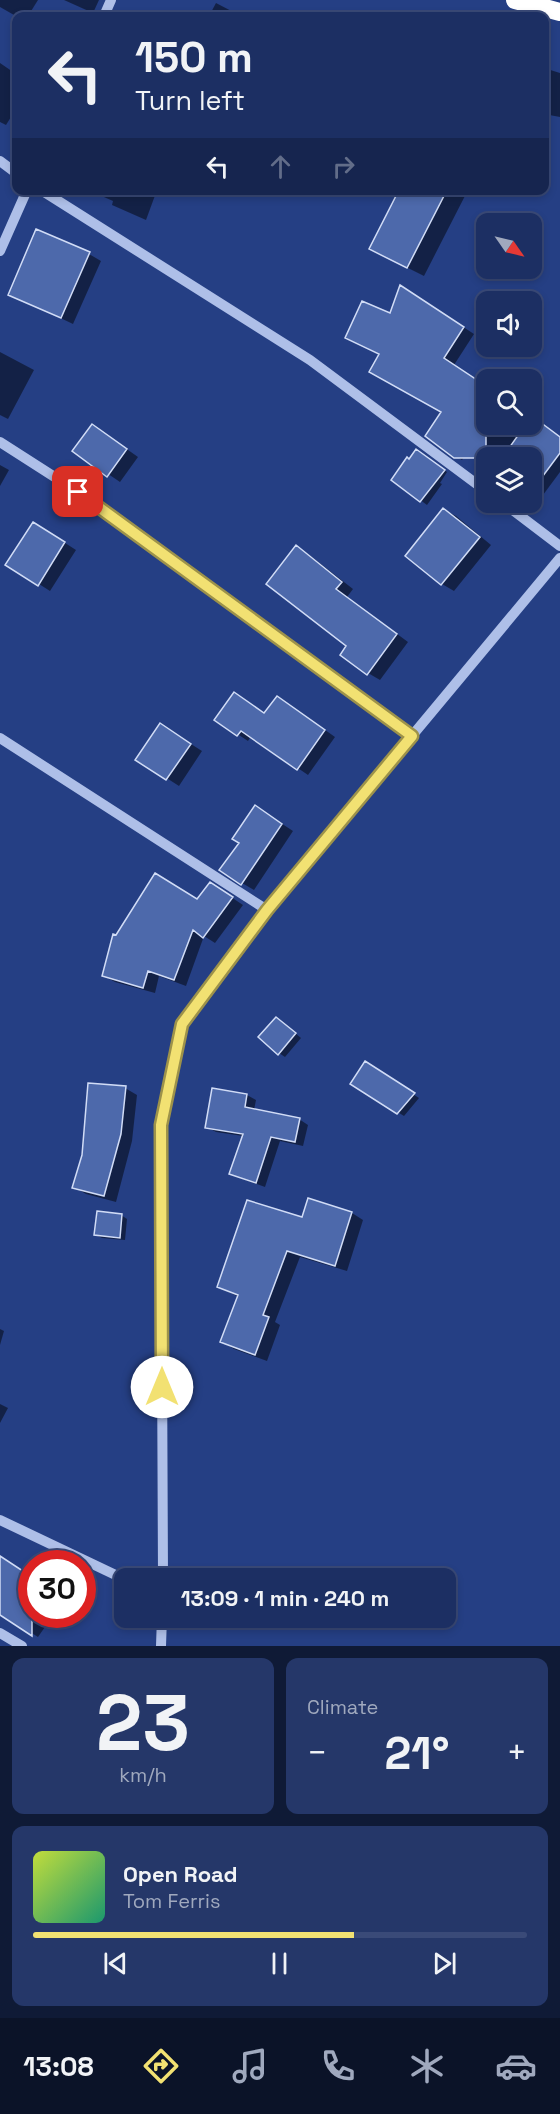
<!DOCTYPE html>
<html lang="en">
<head>
<meta charset="utf-8">
<style>
  :root { --surface:#1c2f63; --page:#253769; --text:#f1f3f6; --muted:#a0a9be; --line:#3a4a78; --accent:#f2e172 }
  body { margin:0; font-family:"Space Grotesk",sans-serif; background:var(--page); color:var(--text); height:100vh; display:flex; flex-direction:column; font-size:22px; white-space:nowrap }
  * { box-sizing:border-box; margin:0 }
  p { font-size:20px; color:var(--muted) }
  .icon { flex:none; width:33px; height:33px; fill:none; stroke:currentColor; stroke-width:2; stroke-linecap:round; stroke-linejoin:round }
  .map { position:relative; height:1646px; overflow:hidden }
  .drawer { display:flex; flex-direction:column; gap:12px; padding:12px; background:#0f1a36; flex:1 }
  .drawer>* { flex:none }
  .hud { position:absolute; left:12px; top:12px; width:537px; height:183px; border-radius:12px; box-shadow:0 3px 9px #0003,0 0 0 2px var(--line); background:#1c2f63; color:var(--text); overflow:hidden }
  .needle { width:39px; rotate:124deg }
  .controls { position:absolute; left:476px; top:213px; display:grid; gap:12px }
  .controls a { display:grid; place-items:center; width:66px; height:66px; border-radius:12px; background:var(--surface); box-shadow:0 3px 9px #0003,0 0 0 2px var(--line); font-size:30px }
  .speed { position:absolute; left:18px; top:1550px; display:flex; gap:12px; font-size:30px; font-weight:700; text-align:center }
  .speed>* { display:grid; place-content:center; width:78px; height:78px; border-radius:50%; background:var(--surface); box-shadow:0 3px 9px #0003,0 0 0 2px var(--line); line-height:1 }
  .speed .limit { border:9px solid #d22; background:#fff; color:#111 }
  .pin { position:absolute; display:grid; place-items:center; width:51px; height:51px; color:#fff; margin:-26px; border-radius:12px; box-shadow:0 3px 9px #0006 }
  .me { position:absolute; width:66px; margin:-33px; rotate:0deg; stroke-linejoin:round; filter:drop-shadow(0 0 4px #0008) }
  .turn { display:flex; align-items:center; gap:21px; height:126px; padding:0 24px; font-size:27px }
  .turn .icon { width:78px; height:78px; stroke-width:2.5 }
  .turn b { display:block; font-size:42px; line-height:51px }
  .lanes { display:flex; align-items:center; height:57px; padding:0 24px; background:#0003; justify-content:center; gap:30px; direction:ltr }
  .lanes .off { opacity:.35 }
  .big { font-size:45px; font-weight:800; line-height:1.1 }
  .drawer .card { flex:1; display:flex; flex-direction:column; justify-content:center; gap:9px; min-width:0; padding:0 21px; border-radius:12px; background:var(--page) }
  .drawer .dial { align-items:center; gap:0 }
  .dial b { font-size:78px; line-height:1 }
  .song { display:flex; align-items:center; gap:18px }
  .cover { width:72px; height:72px; border-radius:9px; background:linear-gradient(135deg,hsl(70 70% 55%),hsl(160 70% 35%)) }
  .played { height:6px; border-radius:3px; background:linear-gradient(90deg,var(--accent) 65%,var(--line) 65%) }
  .keys { display:flex; justify-content:space-around; direction:ltr }
  .heat { display:flex; justify-content:space-between; align-items:center; font-size:33px; direction:ltr }
  .drawer .tiles { flex:1; display:grid; gap:12px; grid-template-columns:1fr 1fr }
  .card:last-child { grid-column:span 2 }
  .trip { position:absolute; left:114px; top:1568px; width:342px; height:60px; border-radius:12px; background:var(--surface); box-shadow:0 3px 9px #0003,0 0 0 2px var(--line); font-weight:800; line-height:60px; text-align:center }
  .dock { display:flex; height:96px; justify-content:space-around; align-items:center; background:#0b1328; color:var(--muted) }
  .dock .icon { width:42px; height:42px }
  .dock .selected { color:var(--accent) }
  .dock b { font-size:27px; color:var(--text) }
  .map>svg:first-child { display:block }
  .shadow { fill:#0007 }
  .building { fill:#4d69ab; stroke:#d1dcf6; stroke-width:1.5 }
  .lines { fill:none; stroke-linecap:round; stroke-linejoin:round }
  .minor { stroke:#aebfe8; stroke-width:10 }
  .highway { stroke:#fff; stroke-width:18 }
  .route-casing { stroke:#9d924a; stroke-width:15 }
  .route { stroke:#f2e172; stroke-width:10 }
</style>
</head>
<body>
<div class="map">
<svg width="560" height="1646" viewBox="0 0 560 1646">
  <rect width="100%" height="100%" fill="#253f84"/>
  <!-- shadow -->
  <path class="shadow" d="M0 0H38L28 16 14 15 0 7Z
    M64 0H99L93 13Z
    M216 3 241 16H242H209Z
    M0 63 16 74V109L6 125 0 122Z
    M544 68 560 73V117L544 114Z
    M88 190H157L146 220 112 205 113 201Z
    M401 190H468L424 276 388 258Z
    M89 254 101 261 73 324 10 294Z
    M411 293 474 334 454 365 486 387V424H531V418L560 438V472L543 495 531 487V458H491L473 444 462 460 452 454 443 412 381 354 391 315Z
    M0 352 34 370 8 419 0 415Z
    M104 433 138 457 120 482 74 451Z
    M423 454 447 472 440 483 442 484 427 505 393 480 410 461Z
    M0 465 9 470 0 486Z
    M444 510 456 516 491 545 454 591 442 584 407 555Z
    M45 530 76 550 50 591 39 584Z
    M296 547 308 554 353 589 347 597 408 642 380 680 368 673Z
    M287 703 335 737 308 775 251 736 248 741 216 720 265 714Z
    M172 732 202 751 179 786 137 759Z
    M267 814 293 831 254 890 242 883 241 843Z
    M222 891 243 905 215 943 204 936 186 986 159 976 155 993 115 982 104 976 198 901Z
    M282 1022 301 1038 285 1057 279 1053Z
    M365 1063 419 1098 404 1116 352 1084Z
    M125 1088 137 1095 132 1141 116 1202 86 1194 74 1187Z
    M247 1095 256 1100 254 1110 299 1119 308 1125 303 1146 280 1141 265 1187 240 1178 231 1173 243 1136 216 1132 207 1127Z
    M352 1213 363 1220 347 1271 300 1257 275 1322 280 1325 267 1361 234 1349 222 1342 239 1297 218 1287 303 1218Z
    M121 1215 127 1219 125 1240 102 1238 96 1235Z
    M0 1329 4 1331 0 1345Z
    M0 1404 8 1408 0 1423Z
    M0 1557 32 1614H54L38 1637 0 1613Z"/>
  <!-- building -->
  <path class="building" d="M399 190H447L407 268 369 249Z
    M36 229 90 252 61 318 8 295Z
    M400 285 464 327 444 358 486 386V458H454L425 436 441 412 369 372 379 354 345 338 362 301 390 313Z
    M532 416 560 437V453L531 492V458H502L526 424H531Z
    M92 424 127 449 107 477 72 451Z
    M416 449 445 470 420 502 391 480 407 457 409 459Z
    M443 508 480 537 441 585 405 556Z
    M33 522 65 542 38 586 5 565Z
    M296 545 342 582 336 589 397 634 367 675 340 655 346 646 266 584Z
    M234 692 264 713 277 696 325 730 297 770 241 731 237 736 214 720Z
    M160 723 191 744 166 780 135 760Z
    M255 805 282 824 241 885 219 870 239 843 232 839Z
    M155 873 197 899 210 882 233 897 203 938 193 930 174 980 148 971 143 988 102 976 113 934 116 935Z
    M276 1017 296 1033 278 1055 258 1037Z
    M365 1061 415 1093 397 1114 350 1084Z
    M88 1083 126 1086 121 1134 104 1196 72 1188 82 1155Z
    M212 1088 247 1094 245 1107 300 1118 295 1142 271 1137 256 1183 229 1174 243 1134 205 1128Z
    M308 1198 352 1212 335 1266 287 1251 263 1315 269 1317 255 1355 220 1342 238 1295 217 1287 247 1200 302 1217Z
    M97 1211 122 1214 120 1238 94 1235Z
    M0 1556 32 1577V1636L0 1615Z"/>
  <g class="lines">
    <!-- minor -->
    <path class="minor" d="M104 16 111 0
      M0 161 16 173
      M41 190 310 360 486 491
      M0 251 27 190
      M0 442 78 492 412 736
      M502 502 560 546
      M0 738 267 910
      M0 1520 124 1579
      M163 1578 161 1125 182 1025 267 910 560 558
      M0 1633 22 1646
      M161 1646 162 1617"/>
    <!-- highway -->
    <path class="highway" d="M515 0 560 12"/>
  </g>
  <g class="lines">
    <!-- route casing -->
    <g class="route-casing">
      <path id="route" d="M78 492 412 736 267 910 182 1024 161 1125 162 1387"/>
    </g>
    <!-- route -->
    <use href="#route" class="route"/>
  </g>
</svg>
<div class="controls">
<a><svg class="needle" viewBox="-14 -14 28 28"><path d="M0-13l5 13h-10z" fill="#e53935"/><path d="M0 13l5-13h-10z" fill="#a0a9be"/></svg></a>
<a><svg class="icon" aria-label="sound" viewBox="0 0 24 24"><path d="M4 9h4l5-4v14l-5-4H4zM17 9q2 3 0 6"/></svg></a>
<a><svg class="icon" aria-label="search" viewBox="0 0 24 24"><circle cx="10" cy="10" r="6"/><path d="M15 15l6 6"/></svg></a>
<a><svg class="icon" aria-label="layers" viewBox="0 0 24 24"><path d="M12 4l9 5-9 5-9-5zM3 14l9 5 9-5"/></svg></a>
</div>
<div class="speed"><div class="limit">30</div></div>
<div class="pin" style="left:78px;top:492px;background:#d93025"><svg class="icon" aria-label="arrive" viewBox="0 0 24 24"><path d="M6 21V4h12l-3 4 3 4H6"/></svg></div>
<svg class="me" style="left:162px;top:1387px" viewBox="-20 -20 40 40"><circle r="19" fill="#fff"/><path d="M0-13L10 11 0 6-10 11z" fill="#f2e172"/></svg>
<div class="trip">13:09 · 1 min · 240 m</div>
<div class="hud">
<div class="turn"><svg class="icon" aria-label="left" viewBox="0 0 24 24"><path d="M17 20v-9H6M10 6l-5 5 5 5"/></svg><div><b>150 m</b>Turn left</div></div>
<div class="lanes"><svg class="icon" aria-label="left" viewBox="0 0 24 24"><path d="M17 20v-9H6M10 6l-5 5 5 5"/></svg><svg class="icon off" aria-label="ahead" viewBox="0 0 24 24"><path d="M12 20V5M6 11l6-6 6 6"/></svg><svg class="icon off" aria-label="right" viewBox="0 0 24 24"><path d="M7 20v-9h11M14 6l5 5-5 5"/></svg></div>
</div>
</div>
<section class="drawer">
<div class="tiles">
<div class="card dial"><b>23</b><p>km/h</p></div>
<div class="card"><p>Climate</p>
<div class="heat"><a>−</a><b class="big">21°</b><a>+</a></div>
</div>
<div class="card">
<div class="song"><i class="cover"></i><div><b>Open Road</b><p>Tom Ferris</p></div></div>
<div class="played"></div>
<div class="keys"><svg class="icon" aria-label="previous" viewBox="0 0 24 24"><path d="M18 5L8 12l10 7zM5 5v14"/></svg><svg class="icon" aria-label="pause" viewBox="0 0 24 24"><path d="M8 5v14M16 5v14"/></svg><svg class="icon" aria-label="next" viewBox="0 0 24 24"><path d="M6 5l10 7-10 7zM19 5v14"/></svg></div>
</div>
</div>
</section>
<nav class="dock">
<b>13:08</b>
<svg class="icon selected" aria-label="directions" viewBox="0 0 24 24"><path d="M12 3l9 9-9 9-9-9zM9 14v-3h6M13 9l2 2-2 2"/></svg>
<svg class="icon" aria-label="music" viewBox="0 0 24 24"><path d="M9 18V5l10-2v13"/><circle cx="6" cy="18" r="3"/><circle cx="16" cy="16" r="3"/></svg>
<svg class="icon" aria-label="phone" viewBox="0 0 24 24"><path d="M5 4h4l2 5-3 2q2 4 5 5l2-3 5 2v4C11 20 4 13 5 4z"/></svg>
<svg class="icon" aria-label="climate" viewBox="0 0 24 24"><path d="M12 3v18M4 7l16 10M4 17L20 7"/></svg>
<svg class="icon" aria-label="car" viewBox="0 0 24 24"><path d="M5 17H2v-5l4-1 3-4h7l3 4 3 1v5h-3M9 17h6M6 11h13"/><circle cx="7" cy="17" r="2"/><circle cx="17" cy="17" r="2"/></svg>
</nav>
</body>
</html>
